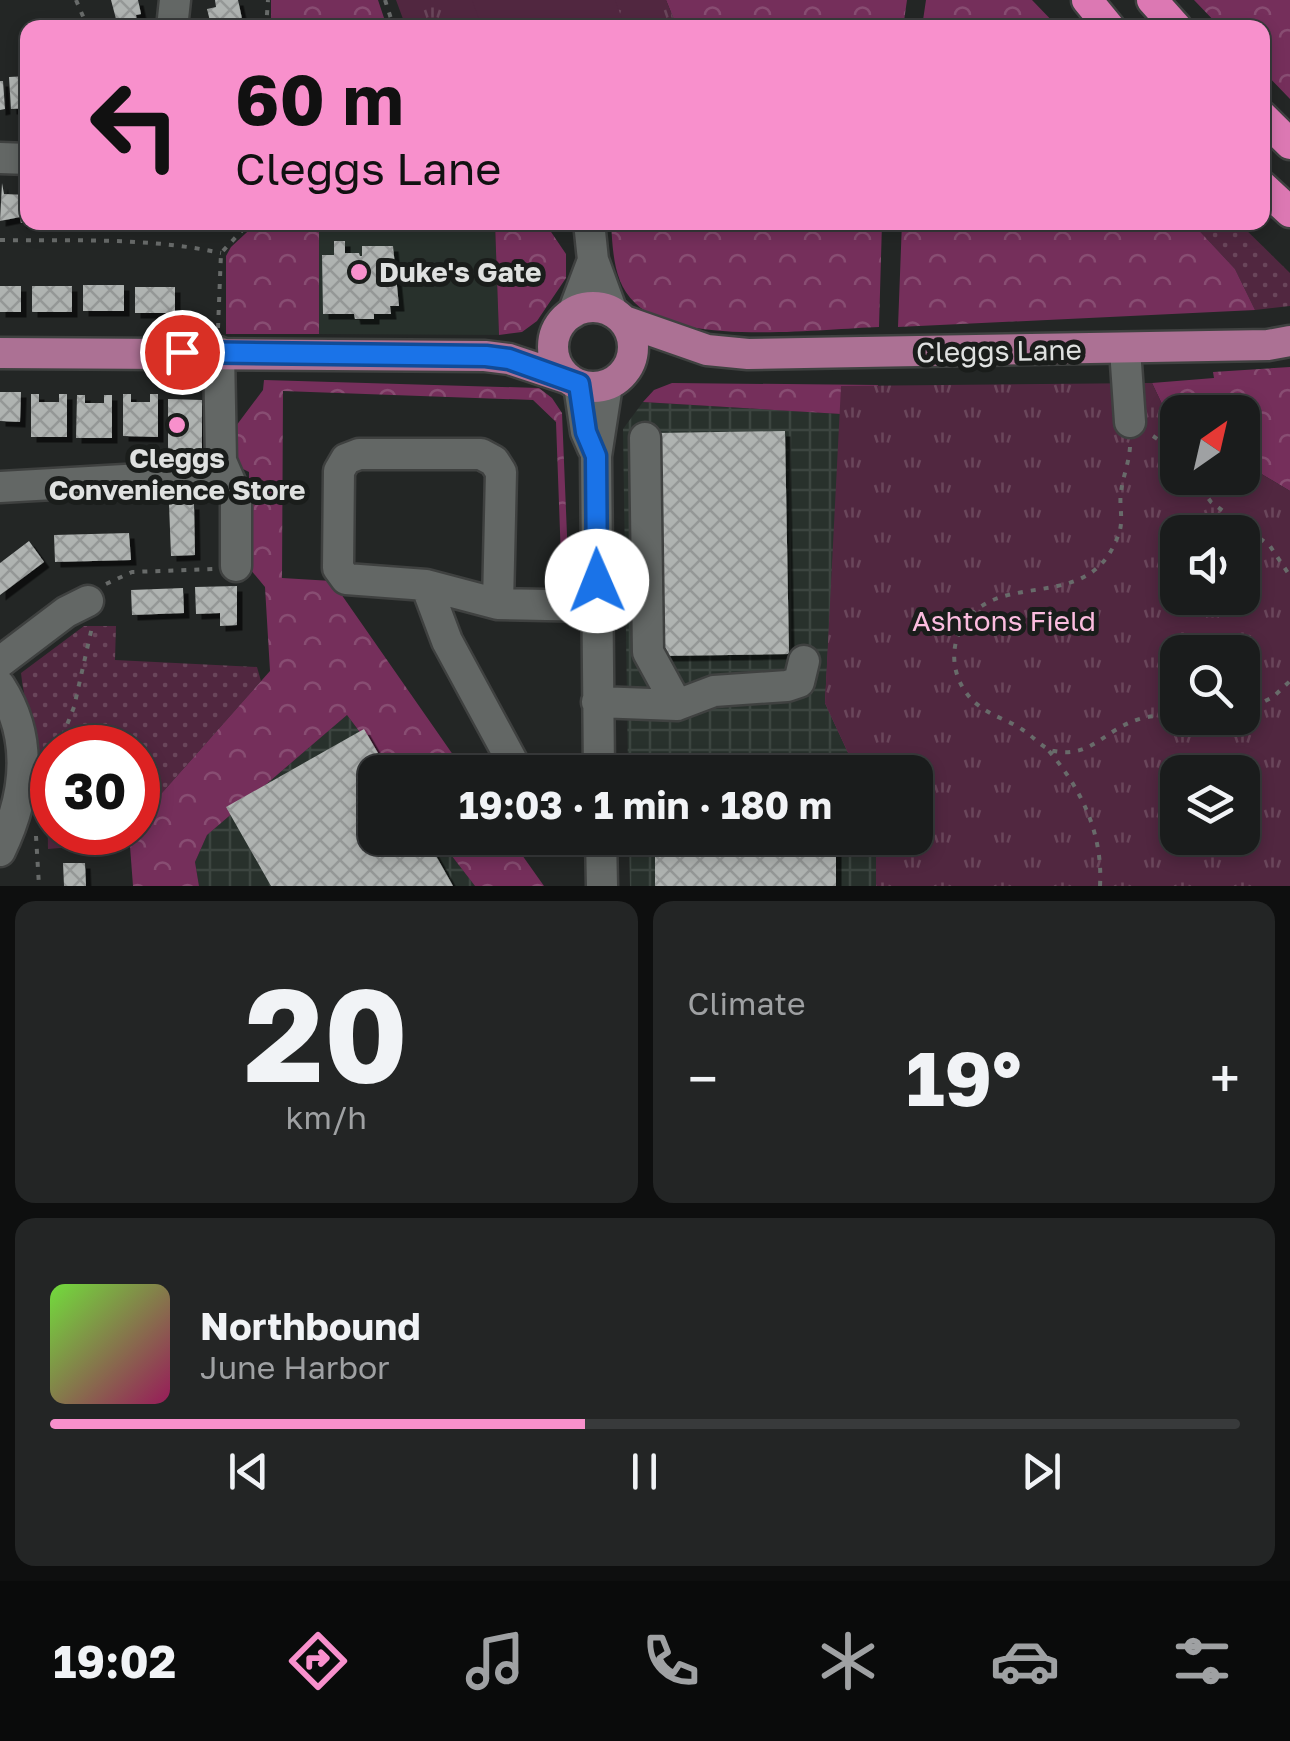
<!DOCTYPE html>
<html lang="en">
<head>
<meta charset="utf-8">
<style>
  :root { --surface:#1a1c1c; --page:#232525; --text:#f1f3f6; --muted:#9fa1a3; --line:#383a3b; --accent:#f890cc }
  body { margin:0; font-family:"Golos Text",sans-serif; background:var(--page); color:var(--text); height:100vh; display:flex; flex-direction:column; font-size:38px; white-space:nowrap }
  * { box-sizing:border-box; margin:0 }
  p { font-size:32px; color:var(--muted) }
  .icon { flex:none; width:55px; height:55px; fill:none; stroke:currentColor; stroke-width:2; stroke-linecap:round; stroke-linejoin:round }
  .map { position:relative; height:886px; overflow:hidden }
  .panel { display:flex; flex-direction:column; gap:15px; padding:15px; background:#0e0f0f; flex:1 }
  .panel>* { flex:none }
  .guide { position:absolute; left:20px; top:20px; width:1250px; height:210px; border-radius:20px; box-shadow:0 5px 15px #0003,0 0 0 2px var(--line); background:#f890cc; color:#111; overflow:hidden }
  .needle { width:65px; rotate:34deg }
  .controls { position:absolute; left:1160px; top:395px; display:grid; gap:20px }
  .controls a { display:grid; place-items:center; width:100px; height:100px; border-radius:20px; background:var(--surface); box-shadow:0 5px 15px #0003,0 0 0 2px var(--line); font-size:50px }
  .speed { position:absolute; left:30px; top:725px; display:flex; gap:20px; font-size:50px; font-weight:700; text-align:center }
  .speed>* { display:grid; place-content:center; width:130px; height:130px; border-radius:50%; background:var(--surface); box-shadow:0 5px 15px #0003,0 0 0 2px var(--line); line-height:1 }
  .speed .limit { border:15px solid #d22; background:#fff; color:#111 }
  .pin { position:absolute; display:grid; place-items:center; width:85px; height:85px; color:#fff; margin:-42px; border:5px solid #fff; border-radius:50%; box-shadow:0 2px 10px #0007 }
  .me { position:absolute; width:110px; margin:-55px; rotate:359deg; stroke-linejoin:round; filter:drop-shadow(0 0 8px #0008) }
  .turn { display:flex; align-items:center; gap:35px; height:210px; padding:0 50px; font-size:45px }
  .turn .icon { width:130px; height:130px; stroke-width:2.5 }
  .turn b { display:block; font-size:70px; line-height:85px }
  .big { font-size:75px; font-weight:700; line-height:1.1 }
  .panel .widget { flex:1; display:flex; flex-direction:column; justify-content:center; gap:15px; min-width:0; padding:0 35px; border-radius:20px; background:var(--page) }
  .panel .dial { align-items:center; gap:0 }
  .dial b { font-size:130px; line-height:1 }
  .song { display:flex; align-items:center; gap:30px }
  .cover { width:120px; height:120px; border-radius:15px; background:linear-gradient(135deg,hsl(100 70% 55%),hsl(330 70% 35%)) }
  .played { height:10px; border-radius:5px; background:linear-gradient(90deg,var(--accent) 45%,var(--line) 45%) }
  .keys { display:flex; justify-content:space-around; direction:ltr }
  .heat { display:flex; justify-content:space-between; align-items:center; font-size:55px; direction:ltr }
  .panel .tiles { flex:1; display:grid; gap:15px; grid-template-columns:1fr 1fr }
  .widget:last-child { grid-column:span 2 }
  .trip { position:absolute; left:358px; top:755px; width:575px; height:100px; border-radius:20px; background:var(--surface); box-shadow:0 5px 15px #0003,0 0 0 2px var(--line); font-weight:700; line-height:100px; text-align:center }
  .dock { display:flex; height:160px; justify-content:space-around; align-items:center; background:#0a0b0b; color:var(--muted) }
  .dock .icon { width:70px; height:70px }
  .dock .selected { color:var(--accent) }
  .dock b { font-size:45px; color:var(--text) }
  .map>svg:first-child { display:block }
  .built { fill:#28312c }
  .industrial { fill:url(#industrial-grid) }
  .grass { fill:url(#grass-dots) }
  .forest { fill:url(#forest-crowns) }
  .park { fill:url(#park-tufts); fill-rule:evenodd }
  .garden { fill:#512740 }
  .building { fill:url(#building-cross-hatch); filter:url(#shadow) }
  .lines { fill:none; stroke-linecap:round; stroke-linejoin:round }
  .minor-casing { stroke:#3f4140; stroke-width:35 }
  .major-casing { stroke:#3f4140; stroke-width:35 }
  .highway-casing { stroke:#3f4140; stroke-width:35 }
  .path { stroke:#686b6a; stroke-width:4; stroke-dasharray:5 8; stroke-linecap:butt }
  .minor { stroke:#636765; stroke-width:30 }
  .major { stroke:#ac7194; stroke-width:30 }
  .highway { stroke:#dc78b3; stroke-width:30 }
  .route-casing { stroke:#114b97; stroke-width:25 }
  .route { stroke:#1a73e8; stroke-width:18 }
  .poi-dot { fill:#f890cc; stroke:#1a1d1b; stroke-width:4 }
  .labels { text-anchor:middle; stroke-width:10; stroke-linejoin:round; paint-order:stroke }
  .poi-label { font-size:28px; font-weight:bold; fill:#dfe1e0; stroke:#1a1d1b; text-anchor:start }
  .street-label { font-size:28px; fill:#dfe1e0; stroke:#1a1d1b }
  .park-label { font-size:28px; fill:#fcbcdf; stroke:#1a1d1b }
</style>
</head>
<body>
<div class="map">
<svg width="1290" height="886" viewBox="0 0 1290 886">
  <defs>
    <pattern id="industrial-grid" width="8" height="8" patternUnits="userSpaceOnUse" patternTransform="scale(2.5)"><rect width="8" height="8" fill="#28312c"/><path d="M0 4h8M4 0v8" fill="none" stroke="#3c4540"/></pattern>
    <pattern id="grass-dots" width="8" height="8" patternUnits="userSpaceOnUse" patternTransform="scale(2.5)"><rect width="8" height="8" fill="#512740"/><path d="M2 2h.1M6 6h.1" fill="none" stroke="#6a465b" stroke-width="1.8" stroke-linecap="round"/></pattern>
    <pattern id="forest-crowns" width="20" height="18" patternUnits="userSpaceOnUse" patternTransform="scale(2.5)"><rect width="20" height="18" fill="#752f5b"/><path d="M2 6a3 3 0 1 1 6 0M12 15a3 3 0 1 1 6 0" fill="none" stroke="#884d72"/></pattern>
    <pattern id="park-tufts" width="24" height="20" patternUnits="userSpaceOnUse" patternTransform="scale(2.5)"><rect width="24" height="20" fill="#512740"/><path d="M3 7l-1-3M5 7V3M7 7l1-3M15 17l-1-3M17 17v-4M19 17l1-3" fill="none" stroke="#6a465b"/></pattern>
    <pattern id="building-cross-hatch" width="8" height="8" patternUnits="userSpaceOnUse" patternTransform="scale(2.5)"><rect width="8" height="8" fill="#afb3b1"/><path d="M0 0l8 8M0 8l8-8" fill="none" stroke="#949796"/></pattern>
    <filter id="shadow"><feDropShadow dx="5.5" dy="5.5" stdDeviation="0" flood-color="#0009"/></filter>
  </defs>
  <rect width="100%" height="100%" fill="#232625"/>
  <!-- built -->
  <path class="built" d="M495 223 499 335 319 334 318 226Z"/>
  <!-- industrial -->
  <path class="industrial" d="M643 402 841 414 825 703 857 772H628L623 429Z
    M347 715 390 772H375V838H438L475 886H199L195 862 207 835Z
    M629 838H876V886H630Z"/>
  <!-- grass -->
  <path class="grass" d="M1192 223H1239L1290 273V306L1255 310 1235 269Z
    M84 626H116L115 660 257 667 261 681 138 820V748H52V832L129 833 130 842 48 849 47 785 39 781C42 743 24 709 21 673Z"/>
  <!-- forest -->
  <path class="forest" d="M271 0H378L387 27H271Z
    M666 0H907L903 28 677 27Z
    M926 0H1032L1058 27H922Z
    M1194 0H1290V99L1263 71 1262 28 1220 27Z
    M258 222 545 223 566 254V278L537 321 522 332 499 335 495 223 319 226V334H226V256L231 247Z
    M902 222 1192 223 1235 269 1255 310 898 327Z
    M611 223H882L879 327C818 329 680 347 635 303 613 282 613 251 611 223Z
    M1290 367V491L1243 463 1242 412H1178L1177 425 1170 421 1152 383 1214 378 1213 372Z
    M264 380 539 388 552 398 562 413 569 584 562 586 556 422 533 400 283 391 282 578 332 581 465 772H390L347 715 207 835 195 862 199 886H133L129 833 138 832V820L270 671 265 587 250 569 249 472 237 466 233 430 263 390Z
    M672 383 878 385 857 772 825 703 841 414 643 402 654 390Z
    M438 838H510L544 886H475Z"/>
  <!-- park -->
  <path class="park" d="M396 0H666L677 27H406Z
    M1152 383 1170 421 1177 425 1178 478H1242L1243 463 1290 491V886H876V838H915V772H857L825 703 841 386ZM1178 532H1242V598H1178ZM1178 652H1242V718H1178ZM1178 772H1242V838H1178Z"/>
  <!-- garden -->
  <path class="garden" d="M472 0H615L625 27H482Z"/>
  <!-- building -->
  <path class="building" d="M111 0H138L141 14 136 15 138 28H111L110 21 116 19Z
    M215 0H238L244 28H202L201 23 210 21 207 9 216 7Z
    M28 76V108L11 109 9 77Z
    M0 81H3L5 109 0 110Z
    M2 183 4 194 28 195V222L21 223 20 217 0 221Z
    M334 241H345V253H359L360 256H362V246H393L399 306H390L391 314H374V319H355L354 314H323L322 255H334Z
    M83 285H124V311H83Z
    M0 286H21V312H0Z
    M32 286H72V312H32Z
    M135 287H175V313H135Z
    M0 392H21L20 422 0 421Z
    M31 394H39V402H59V394H67V437H31Z
    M123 394H131V402H150V394H158V437L123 436Z
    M77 395H85V403H104V395H112V438H76Z
    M168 399 202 400V450H168Z
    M785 431 789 654 659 656 655 433Z
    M169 504H194L195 555 171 556Z
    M129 533 131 560 55 562 54 535Z
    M29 541 44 562 0 595V563Z
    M237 586V625L220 626V613L196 614 195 587Z
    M183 588 184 613 132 615 131 590Z
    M364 729 389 772H375V838H426L453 886H271L226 807Z
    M655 762H836V772H655Z
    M655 838H836V886H655Z
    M63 863H85L86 886H64Z"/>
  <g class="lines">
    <!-- minor casing -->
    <g class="minor-casing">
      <path id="minor" d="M172 28 175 0
        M0 158 28 159
        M589 222 593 260 612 312
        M573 313 593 260
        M1125 349 1130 422
        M219 352 221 461 236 496V566
        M579 385 586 432 593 448
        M645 438 648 652 677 705
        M0 487 160 478 198 483 223 468
        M426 585 447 641 518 772
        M498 604 501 472 494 461 481 454H359L346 459 339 471 338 568 346 579 426 585 498 604 597 606
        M0 662 66 612 88 601
        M0 686C34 739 26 797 0 851
        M597 702 677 705 714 691 787 686 799 682 804 661
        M599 772 596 456 607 385
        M601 838 602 886"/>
    </g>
    <!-- major casing -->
    <g class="major-casing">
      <path id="major" d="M553 347a40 40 0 1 1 80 0a40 40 0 1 1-80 0Z
        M624 321 707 350 748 354 1268 345 1290 341
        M0 353 485 356 509 359 569 379"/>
    </g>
    <!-- highway casing -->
    <g class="highway-casing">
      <path id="highway" d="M1087 0 1110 28
        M1152 0 1177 28
        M1262 116 1290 144
        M1262 186 1290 212"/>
    </g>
    <!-- path -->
    <path class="path" d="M76 0 88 28
      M385 0 394 28
      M266 28 268 0
      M0 240C74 241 148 237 221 253
      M218 328 221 253 250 222
      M1153 436 1178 453
      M1130 447C1129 463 1123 476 1121 492 1119 504 1123 517 1120 530 1093 617 1005 567 965 622 945 651 954 689 982 708 995 717 1010 721 1023 730 1033 736 1043 749 1054 751 1092 759 1106 727 1143 718 1170 711 1199 724 1227 718
      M1193 478 1211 502 1270 546 1290 576
      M106 584 132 572 213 569
      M1242 713 1273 697 1290 681
      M58 748 74 707 92 627
      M1049 751C1082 790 1103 834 1100 886
      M36 836 39 886"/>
    <!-- minor -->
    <use href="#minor" class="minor"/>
    <!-- major -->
    <use href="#major" class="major"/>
    <!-- highway -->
    <use href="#highway" class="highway"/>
  </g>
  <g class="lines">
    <!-- route casing -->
    <g class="route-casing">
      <path id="route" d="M182 352 486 356 509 359 579 384 586 432 596 456 597 581"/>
    </g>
    <!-- route -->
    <use href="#route" class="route"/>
  </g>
  <!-- markers -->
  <g class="poi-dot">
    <circle cx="359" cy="272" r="10"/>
    <circle cx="177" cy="425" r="10"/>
  </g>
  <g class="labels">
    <!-- poi labels -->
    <g class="poi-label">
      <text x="379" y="282">Duke's Gate</text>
      <text x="177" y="468" text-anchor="middle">Cleggs<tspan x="177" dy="32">Convenience Store</tspan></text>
    </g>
    <!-- street labels -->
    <g class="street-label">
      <text transform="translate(999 351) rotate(-1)" y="10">Cleggs Lane</text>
    </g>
    <!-- park labels -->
    <g class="park-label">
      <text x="1004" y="631">Ashtons Field</text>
    </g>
  </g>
</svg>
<div class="controls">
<a><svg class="needle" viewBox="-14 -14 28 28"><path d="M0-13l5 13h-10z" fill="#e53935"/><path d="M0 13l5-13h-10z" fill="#9fa1a3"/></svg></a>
<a><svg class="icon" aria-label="sound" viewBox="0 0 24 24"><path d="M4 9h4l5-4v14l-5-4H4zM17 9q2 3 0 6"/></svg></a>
<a><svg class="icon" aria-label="search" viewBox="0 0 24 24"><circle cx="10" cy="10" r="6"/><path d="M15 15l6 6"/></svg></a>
<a><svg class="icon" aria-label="layers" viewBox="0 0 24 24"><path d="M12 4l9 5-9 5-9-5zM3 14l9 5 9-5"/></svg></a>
</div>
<div class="speed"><div class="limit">30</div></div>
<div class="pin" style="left:182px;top:352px;background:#d93025"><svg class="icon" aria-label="arrive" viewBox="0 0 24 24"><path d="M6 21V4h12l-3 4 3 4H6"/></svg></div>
<svg class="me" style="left:597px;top:581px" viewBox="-20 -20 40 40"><circle r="19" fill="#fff"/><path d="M0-13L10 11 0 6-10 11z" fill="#1a73e8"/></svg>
<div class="trip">19:03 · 1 min · 180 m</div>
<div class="guide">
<div class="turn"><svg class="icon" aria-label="left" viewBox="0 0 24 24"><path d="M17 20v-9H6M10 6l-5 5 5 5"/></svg><div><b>60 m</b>Cleggs Lane</div></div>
</div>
</div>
<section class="panel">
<div class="tiles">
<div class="widget dial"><b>20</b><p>km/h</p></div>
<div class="widget"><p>Climate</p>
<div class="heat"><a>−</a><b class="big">19°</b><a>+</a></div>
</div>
<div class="widget">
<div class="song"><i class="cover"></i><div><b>Northbound</b><p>June Harbor</p></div></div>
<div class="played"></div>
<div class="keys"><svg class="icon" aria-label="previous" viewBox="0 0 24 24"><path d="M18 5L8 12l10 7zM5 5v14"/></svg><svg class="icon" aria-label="pause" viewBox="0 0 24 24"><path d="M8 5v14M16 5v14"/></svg><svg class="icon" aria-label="next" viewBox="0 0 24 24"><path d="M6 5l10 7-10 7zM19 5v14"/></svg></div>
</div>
</div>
</section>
<nav class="dock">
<b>19:02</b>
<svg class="icon selected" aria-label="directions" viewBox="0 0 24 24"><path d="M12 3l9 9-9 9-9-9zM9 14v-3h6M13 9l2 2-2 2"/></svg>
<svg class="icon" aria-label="music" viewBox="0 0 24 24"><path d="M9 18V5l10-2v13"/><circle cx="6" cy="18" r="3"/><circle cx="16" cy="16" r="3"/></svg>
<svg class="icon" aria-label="phone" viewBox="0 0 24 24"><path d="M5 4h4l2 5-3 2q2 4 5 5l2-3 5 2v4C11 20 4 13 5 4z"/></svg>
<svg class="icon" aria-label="climate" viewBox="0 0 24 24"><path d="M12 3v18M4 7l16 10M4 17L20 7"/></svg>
<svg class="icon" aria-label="car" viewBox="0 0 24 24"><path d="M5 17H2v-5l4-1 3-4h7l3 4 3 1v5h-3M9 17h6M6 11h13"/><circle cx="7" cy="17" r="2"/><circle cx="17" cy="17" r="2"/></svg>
<svg class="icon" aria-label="filters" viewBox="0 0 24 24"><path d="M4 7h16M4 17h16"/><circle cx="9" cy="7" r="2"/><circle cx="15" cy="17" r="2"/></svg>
</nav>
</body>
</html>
